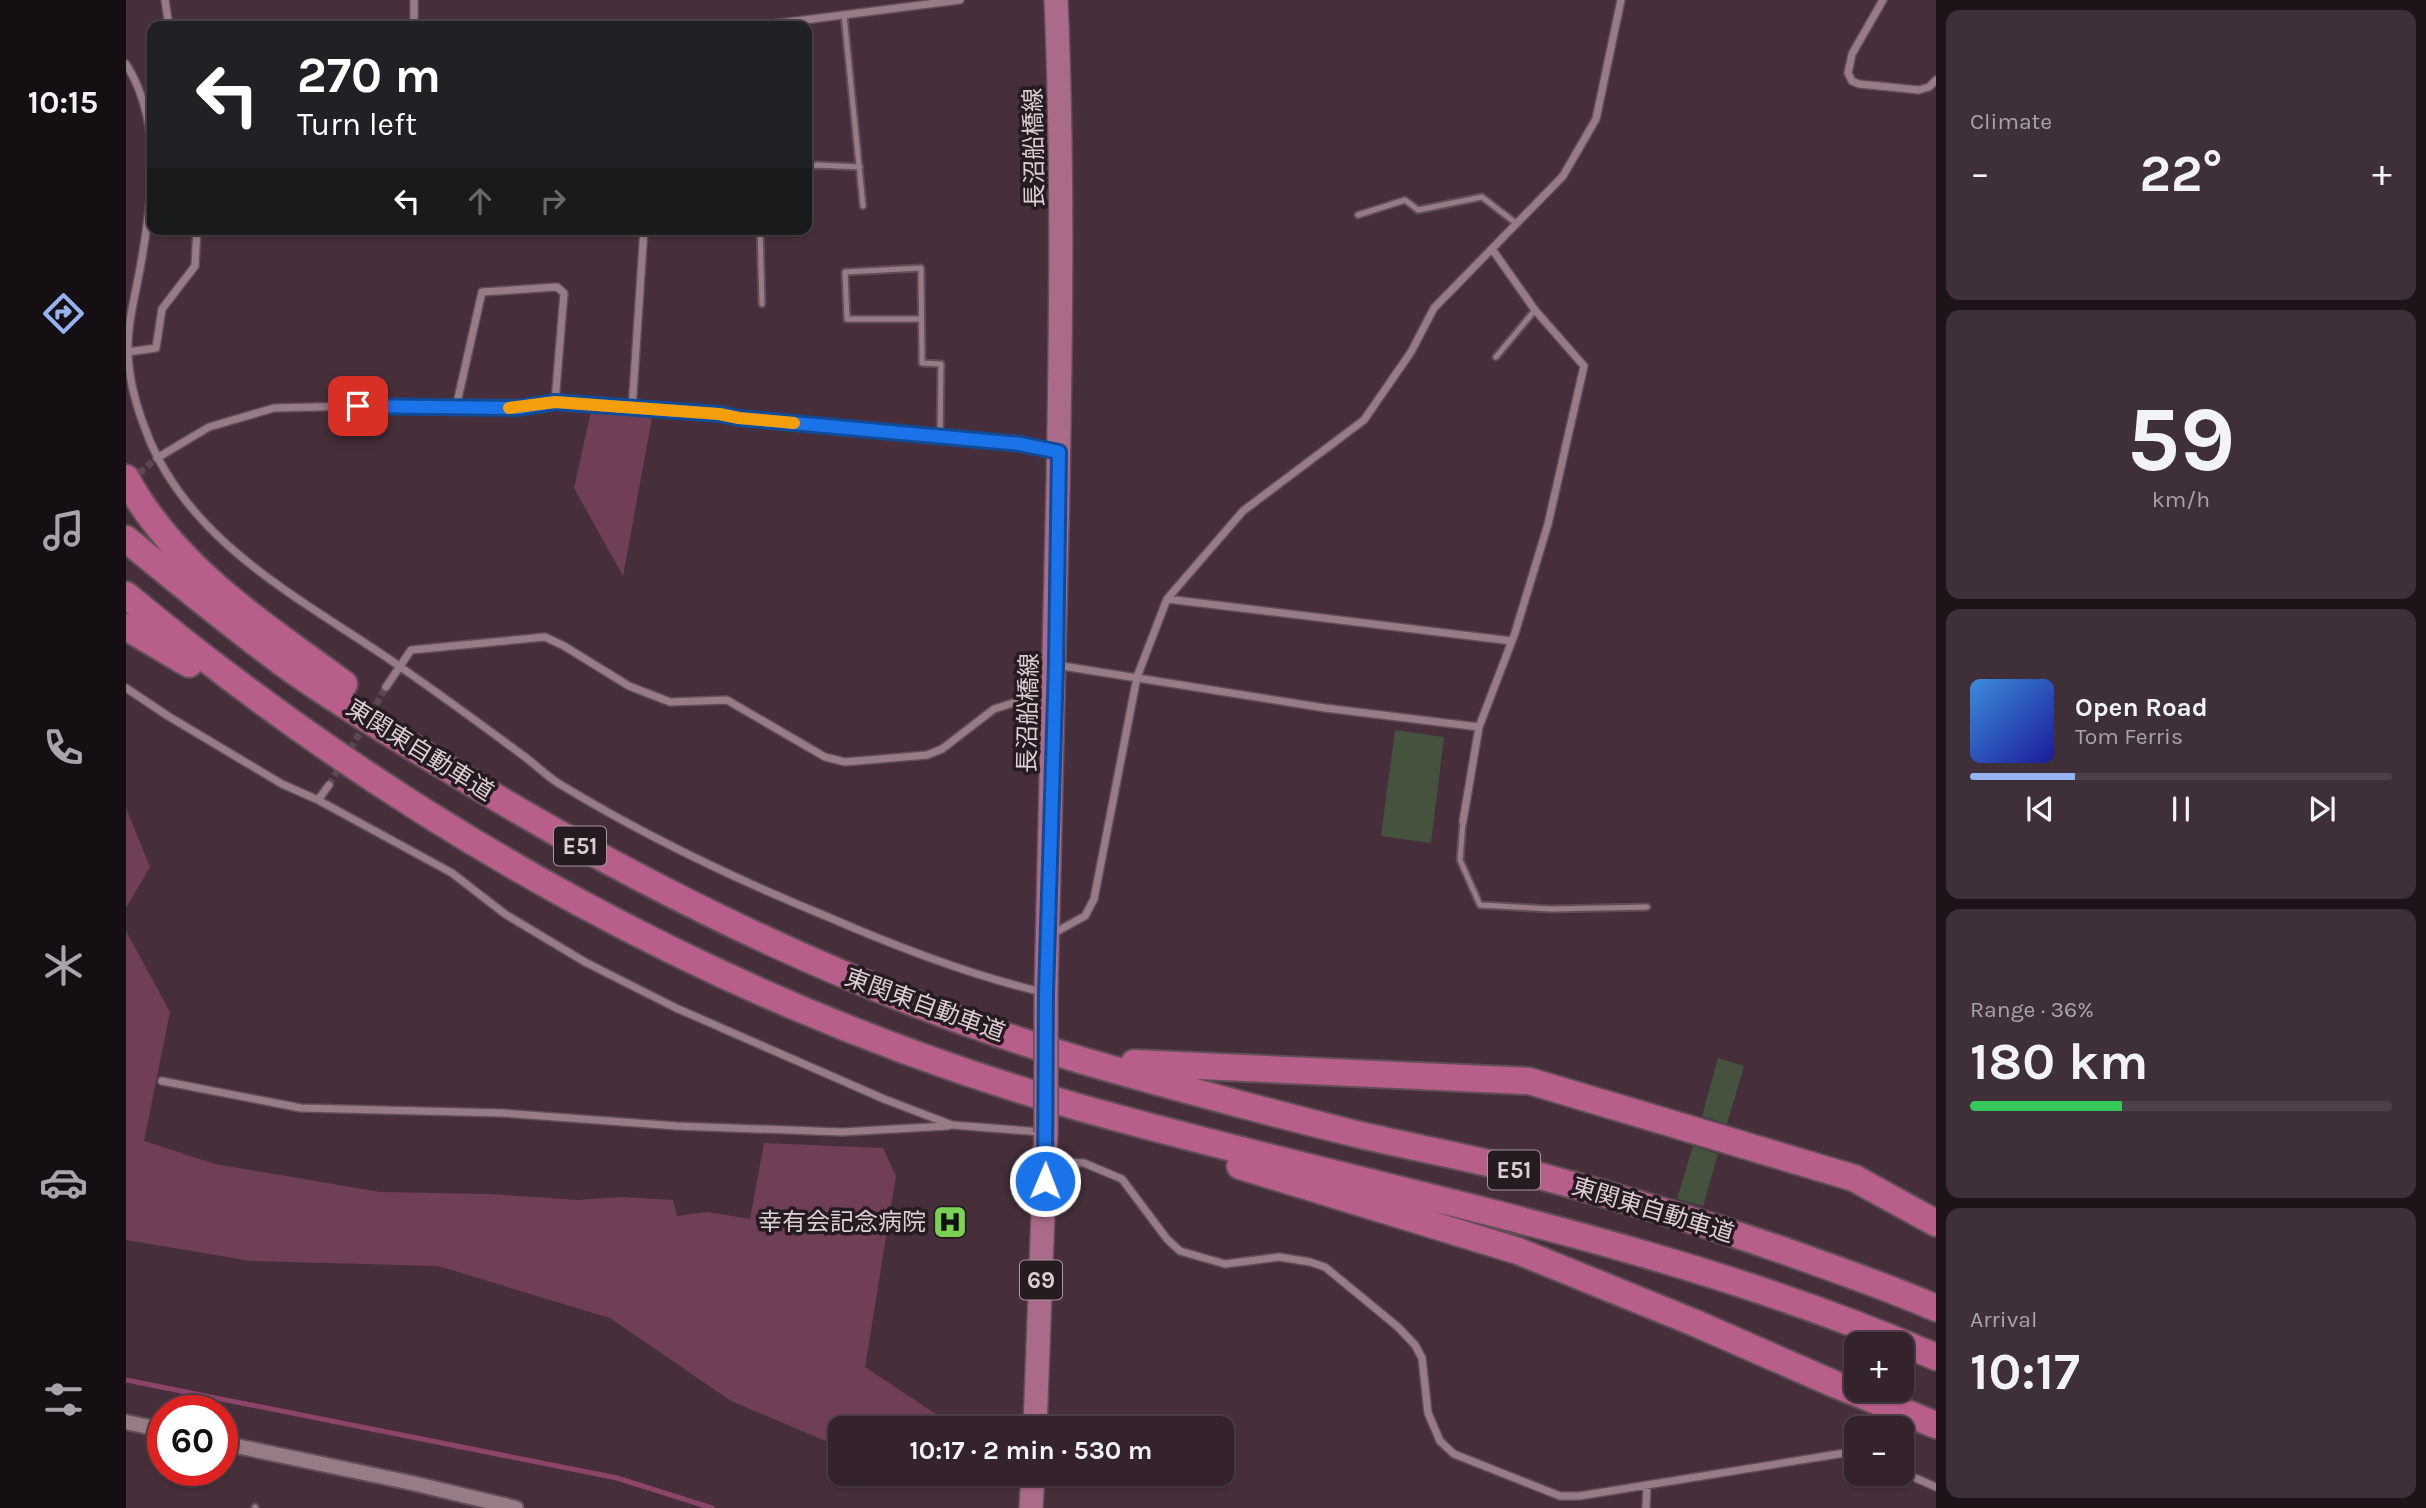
<!DOCTYPE html>
<html lang="en">
<head>
<meta charset="utf-8">
<style>
  :root { --surface:#34232c; --page:#3f2f38; --text:#f1f3f6; --muted:#a9a4a9; --line:#4e4048; --accent:#95b2f1 }
  body { margin:0; font-family:Karla,"Noto Sans JP",sans-serif; background:var(--page); color:var(--text); height:100vh; display:flex; flex-direction:column; font-size:26px; white-space:nowrap }
  * { box-sizing:border-box; margin:0 }
  p { font-size:23px; color:var(--muted) }
  .icon { flex:none; width:38px; height:38px; fill:none; stroke:currentColor; stroke-width:2; stroke-linecap:round; stroke-linejoin:round }
  .map { position:relative; flex:1; overflow:hidden }
  .side { display:flex; flex-direction:column; gap:10px; padding:10px; background:#1d1318; width:490px }
  .side>* { flex:none }
  .guide { position:absolute; left:21px; top:21px; width:665px; height:214px; border-radius:14px; box-shadow:0 2px 5px #0004,0 0 0 2px var(--line); background:#202124; color:#fff; overflow:hidden }
  .buttons { position:absolute; left:1718px; top:1332px; display:grid; gap:14px }
  .buttons a { display:grid; place-items:center; width:70px; height:70px; border-radius:14px; background:var(--surface); box-shadow:0 2px 5px #0004,0 0 0 2px var(--line); font-size:35px }
  .speed { position:absolute; left:21px; top:1395px; display:flex; gap:14px; font-size:35px; font-weight:700; text-align:center }
  .speed>* { display:grid; place-content:center; width:91px; height:91px; border-radius:50%; background:var(--surface); box-shadow:0 2px 5px #0004,0 0 0 2px var(--line); line-height:1 }
  .speed .limit { border:10px solid #d22; background:#fff; color:#111 }
  .pin { position:absolute; display:grid; place-items:center; width:60px; height:60px; color:#fff; margin:-30px; border-radius:14px; box-shadow:0 4px 10px #0006 }
  .me { position:absolute; width:77px; margin:-38px; rotate:1deg; stroke-linejoin:round; filter:drop-shadow(0 0 5px #0008) }
  .turn { display:flex; align-items:center; gap:24px; height:147px; padding:0 35px; font-size:32px }
  .turn .icon { width:91px; height:91px; stroke-width:2.5 }
  .turn b { display:block; font-size:49px; line-height:60px }
  .lanes { display:flex; align-items:center; height:66px; padding:0 35px; background:#0003; justify-content:center; gap:35px; direction:ltr }
  .lanes .off { opacity:.35 }
  .big { font-size:52px; font-weight:700; line-height:1.1 }
  .side .widget { flex:1; display:flex; flex-direction:column; justify-content:center; gap:10px; min-width:0; padding:0 24px; border-radius:14px; background:var(--page) }
  .side .dial { align-items:center; gap:0 }
  .dial b { font-size:91px; line-height:1 }
  .song { display:flex; align-items:center; gap:21px }
  .cover { width:84px; height:84px; border-radius:10px; background:linear-gradient(135deg,hsl(210 70% 55%),hsl(240 70% 35%)) }
  .played { height:7px; border-radius:4px; background:linear-gradient(90deg,var(--accent) 25%,var(--line) 25%) }
  .keys { display:flex; justify-content:space-around; direction:ltr }
  .heat { display:flex; justify-content:space-between; align-items:center; font-size:38px; direction:ltr }
  .charge { height:10px; border-radius:5px; background:linear-gradient(90deg,#34c759 36%,var(--line) 0) }
  .trip { position:absolute; left:702px; top:1416px; width:406px; height:70px; border-radius:14px; background:var(--surface); box-shadow:0 2px 5px #0004,0 0 0 2px var(--line); font-weight:700; line-height:70px; text-align:center }
  main { display:flex; flex:1; min-height:0 }
  .tabs { display:flex; flex-direction:column; width:126px; justify-content:space-around; align-items:center; background:#150e12; color:var(--muted) }
  .tabs .icon { width:49px; height:49px }
  .tabs .active { color:var(--accent) }
  .tabs b { font-size:32px; color:var(--text) }
  .map>svg:first-child { display:block }
  .green { fill:#713e57 }
  .lines { fill:none; stroke-linecap:round; stroke-linejoin:round }
  .stream { stroke:#8c4469; stroke-width:5 }
  .building { fill:#44523e }
  .street-tunnel { stroke:#5d4751; stroke-width:7; stroke-dasharray:7 3.5; stroke-linecap:butt }
  .lane-casing { stroke:#614e57; stroke-width:9 }
  .street-casing { stroke:#614e57; stroke-width:10 }
  .secondary-casing { stroke:#614e57; stroke-width:18 }
  .primary-casing { stroke:#614e57; stroke-width:26 }
  .highway-casing { stroke:#614e57; stroke-width:30 }
  .lane { stroke:#977c88; stroke-width:5 }
  .street { stroke:#977c88; stroke-width:7 }
  .secondary { stroke:#977c88; stroke-width:14 }
  .primary { stroke:#aa6a8a; stroke-width:23 }
  .highway { stroke:#b75e8b; stroke-width:26 }
  .primary-bridge-casing { stroke:#614e57; stroke-width:26; stroke-linecap:butt }
  .primary-bridge { stroke:#aa6a8a; stroke-width:23 }
  .route-casing { stroke:#114b97; stroke-width:18 }
  .route { stroke:#1a73e8; stroke-width:12 }
  .slow { stroke:#f59e0b; stroke-width:12 }
  .labels { text-anchor:middle; stroke-width:7; stroke-linejoin:round; paint-order:stroke }
  .shield { fill:#251b20; stroke:#a6989e; stroke-width:2 }
  .shield-label { font-size:23px; font-weight:bold; fill:#ddced4 }
  .street-label { font-size:24px; fill:#ddced4; stroke:#251b20 }
  .poi-label { font-size:24px; fill:#ddced4; stroke:#251b20; text-anchor:end }
</style>
</head>
<body>
<main>
<nav class="tabs">
<b>10:15</b>
<svg class="icon active" aria-label="directions" viewBox="0 0 24 24"><path d="M12 3l9 9-9 9-9-9zM9 14v-3h6M13 9l2 2-2 2"/></svg>
<svg class="icon" aria-label="music" viewBox="0 0 24 24"><path d="M9 18V5l10-2v13"/><circle cx="6" cy="18" r="3"/><circle cx="16" cy="16" r="3"/></svg>
<svg class="icon" aria-label="phone" viewBox="0 0 24 24"><path d="M5 4h4l2 5-3 2q2 4 5 5l2-3 5 2v4C11 20 4 13 5 4z"/></svg>
<svg class="icon" aria-label="climate" viewBox="0 0 24 24"><path d="M12 3v18M4 7l16 10M4 17L20 7"/></svg>
<svg class="icon" aria-label="car" viewBox="0 0 24 24"><path d="M5 17H2v-5l4-1 3-4h7l3 4 3 1v5h-3M9 17h6M6 11h13"/><circle cx="7" cy="17" r="2"/><circle cx="17" cy="17" r="2"/></svg>
<svg class="icon" aria-label="filters" viewBox="0 0 24 24"><path d="M4 7h16M4 17h16"/><circle cx="9" cy="7" r="2"/><circle cx="15" cy="17" r="2"/></svg>
</nav>
<div class="map">
<svg width="1810" height="1508" viewBox="0 0 1810 1508">
  <rect width="100%" height="100%" fill="#462f3a"/>
  <!-- green -->
  <path class="green" d="M465 411 526 418 497 576 448 488Z
    M0 808 24 867 0 908Z
    M0 931 44 1012 18 1141 89 1164 254 1192 362 1194 451 1200 494 1197 547 1200 551 1216 581 1212 624 1219 638 1143 757 1148 770 1176 739 1367 831 1428H714V1447L605 1401 484 1318 312 1266 125 1261 0 1240Z"/>
  <g class="lines">
    <!-- stream -->
    <path class="stream" d="M0 1380 491 1478 586 1508"/>
  </g>
  <!-- building -->
  <path class="building" d="M1269 730 1318 737 1305 843 1255 836Z
    M1592 1058 1618 1066 1601 1124 1576 1116Z
    M1567 1146 1592 1154 1577 1206 1551 1199Z"/>
  <g class="lines">
    <!-- street-tunnel -->
    <path class="street-tunnel" d="M5 480 31 458
      M245 714 260 687
      M203 785 239 724"/>
    <!-- lane casing -->
    <g class="lane-casing">
      <path id="lane" d="M718 15 737 206
        M681 169 690 165 734 167
        M1232 215 1279 200 1292 210 1356 197 1391 224
        M634 229 636 304
        M795 319H721L719 272 795 268 796 363 815 364 814 437
        M1370 357 1409 310
        M1337 821 1334 860 1354 905 1426 909 1521 907
        M129 1508V1507"/>
    </g>
    <!-- street casing -->
    <g class="street-casing">
      <path id="street" d="M39 0 43 26
        M1757 0 1726 54 1722 73 1726 81 1733 84 1793 90 1803 87 1810 80
        M288 26V0
        M631 26 834 0
        M0 64C19 94 26 131 26 166
        M26 181C23 213 19 243 13 274 8 300 1 327 2 353 3 380 10 406 20 431 63 546 182 602 276 668 316 696 356 725 395 754 408 763 419 775 432 783 517 835 609 879 702 917 771 947 843 975 916 992
        M2 352 30 348 36 309 69 266 71 229
        M330 407 356 292 431 287 438 293 429 402
        M506 409 518 229
        M31 458 83 427 148 408 231 406 392 408 429 402 593 414 613 418 894 444 928 451
        M1041 599 1386 641
        M930 665 1199 708 1353 727
        M260 687 285 650 419 637 438 646 503 686 544 702 601 700 699 757 719 762 801 755 816 749 868 709 890 702 924 713
        M0 688 42 716 156 784 192 800 326 873 379 914 459 962 550 1008 758 1099 826 1125 916 1132
        M192 800 203 785
        M1337 821 1353 727 1389 633 1422 524 1458 366 1409 310 1366 249
        M928 933 959 916 968 899 1011 677 1041 599 1117 511 1238 420 1285 352 1308 308 1437 176 1470 119 1495 0
        M36 1081 175 1108 376 1113 551 1126 716 1132 822 1126
        M921 1161 958 1163 996 1179 1041 1239 1054 1251 1099 1264 1153 1257 1184 1262 1199 1267 1272 1327 1289 1345 1296 1358 1302 1413 1314 1441 1328 1454 1434 1496H1453L1731 1451
        M1776 1472 1810 1487
        M1520 1508 1521 1486"/>
    </g>
    <!-- secondary casing -->
    <g class="secondary-casing">
      <path id="secondary" d="M0 1422 37 1430
        M96 1443 286 1483 390 1508"/>
    </g>
    <!-- primary casing -->
    <g class="primary-casing">
      <path id="primary" d="M920 993C925 824 929 655 932 486 935 324 937 162 930 0
        M909 1428 920 1132
        M905 1508 907 1474"/>
    </g>
    <!-- highway casing -->
    <g class="highway-casing">
      <path id="highway" d="M0 478C48 568 138 625 218 684
        M0 539C54 583 108 628 165 669 213 703 265 734 316 765 518 889 731 994 958 1061 1044 1086 1131 1109 1218 1131 1279 1146 1342 1157 1403 1173 1493 1197 1582 1224 1670 1255 1717 1272 1764 1288 1810 1308
        M0 595C281 828 607 1010 959 1109 1243 1189 1538 1239 1810 1357
        M0 627 63 664
        M1008 1063 1403 1081 1728 1178 1810 1223
        M1114 1166 1392 1251 1569 1323 1706 1383 1810 1425"/>
    </g>
    <!-- lane -->
    <use href="#lane" class="lane"/>
    <!-- street -->
    <use href="#street" class="street"/>
    <!-- secondary -->
    <use href="#secondary" class="secondary"/>
    <!-- primary -->
    <use href="#primary" class="primary"/>
    <!-- highway -->
    <use href="#highway" class="highway"/>
    <!-- primary-bridge casing -->
    <g class="primary-bridge-casing">
      <path id="primary-bridge" d="M920 1132V993"/>
    </g>
    <!-- primary-bridge -->
    <use href="#primary-bridge" class="primary-bridge"/>
  </g>
  <g class="lines">
    <!-- route casing -->
    <g class="route-casing">
      <path id="route" d="M232 406 392 408 429 402 593 414 613 418 894 444 933 452 930 665 920 993 919 1181"/>
    </g>
    <!-- route -->
    <use href="#route" class="route"/>
    <!-- slow -->
    <path class="slow" d="M383 408 429 402 593 414 613 418 668 423"/>
  </g>
  <!-- icons -->
  <defs>
    <g id="hospital-square" transform="scale(1.75)"><rect x="-9" y="-9" width="18" height="18" rx="4" fill="#7cd154" stroke="#251b20"/><path d="M-5-5h3v3.5h4V-5h3V5h-3V1.5h-4V5h-3Z" fill="#111"/></g>
  </defs>
  <g fill-rule="evenodd">
    <use href="#hospital-square" x="824" y="1222"/>
  </g>
  <g class="labels">
    <!-- shield labels -->
    <g class="shield">
      <rect x="428" y="826.5" width="52" height="39" rx="5"/>
      <rect x="1362" y="1150.5" width="52" height="39" rx="5"/>
      <rect x="894" y="1260.5" width="42" height="39" rx="5"/>
    </g>
    <g class="shield-label">
      <text x="454" y="854">E51</text>
      <text x="1388" y="1178">E51</text>
      <text x="915" y="1288">69</text>
    </g>
    <!-- street labels -->
    <g class="street-label">
      <text transform="translate(908 148) rotate(-91)" y="8">長沼船橋線</text>
      <text transform="translate(902 713) rotate(-89)" y="8">長沼船橋線</text>
      <text transform="translate(294 750) rotate(32)" y="8">東関東自動車道</text>
      <text transform="translate(799 1005) rotate(20)" y="8">東関東自動車道</text>
      <text transform="translate(1527 1210) rotate(17)" y="8">東関東自動車道</text>
    </g>
    <!-- poi labels -->
    <g class="poi-label">
      <text x="800" y="1230">幸有会記念病院</text>
    </g>
  </g>
</svg>
<div class="buttons">
<a>+</a>
<a>−</a>
</div>
<div class="speed"><div class="limit">60</div></div>
<div class="pin" style="left:232px;top:406px;background:#d93025"><svg class="icon" aria-label="arrive" viewBox="0 0 24 24"><path d="M6 21V4h12l-3 4 3 4H6"/></svg></div>
<svg class="me" style="left:919px;top:1181px" viewBox="-20 -20 40 40"><circle r="17" fill="#1a73e8" stroke="#fff" stroke-width="3"/><path d="M0-11L8 9 0 5-8 9z" fill="#fff"/></svg>
<div class="trip">10:17 · 2 min · 530 m</div>
<div class="guide">
<div class="turn"><svg class="icon" aria-label="left" viewBox="0 0 24 24"><path d="M17 20v-9H6M10 6l-5 5 5 5"/></svg><div><b>270 m</b>Turn left</div></div>
<div class="lanes"><svg class="icon" aria-label="left" viewBox="0 0 24 24"><path d="M17 20v-9H6M10 6l-5 5 5 5"/></svg><svg class="icon off" aria-label="ahead" viewBox="0 0 24 24"><path d="M12 20V5M6 11l6-6 6 6"/></svg><svg class="icon off" aria-label="right" viewBox="0 0 24 24"><path d="M7 20v-9h11M14 6l5 5-5 5"/></svg></div>
</div>
</div>
<section class="side">
<div class="widget"><p>Climate</p>
<div class="heat"><a>−</a><b class="big">22°</b><a>+</a></div>
</div>
<div class="widget dial"><b>59</b><p>km/h</p></div>
<div class="widget">
<div class="song"><i class="cover"></i><div><b>Open Road</b><p>Tom Ferris</p></div></div>
<div class="played"></div>
<div class="keys"><svg class="icon" aria-label="previous" viewBox="0 0 24 24"><path d="M18 5L8 12l10 7zM5 5v14"/></svg><svg class="icon" aria-label="pause" viewBox="0 0 24 24"><path d="M8 5v14M16 5v14"/></svg><svg class="icon" aria-label="next" viewBox="0 0 24 24"><path d="M6 5l10 7-10 7zM19 5v14"/></svg></div>
</div>
<div class="widget"><p>Range · 36%</p><b class="big">180 km</b><div class="charge"></div></div>
<div class="widget"><p>Arrival</p><b class="big">10:17</b></div>
</section>
</main>
</body>
</html>
